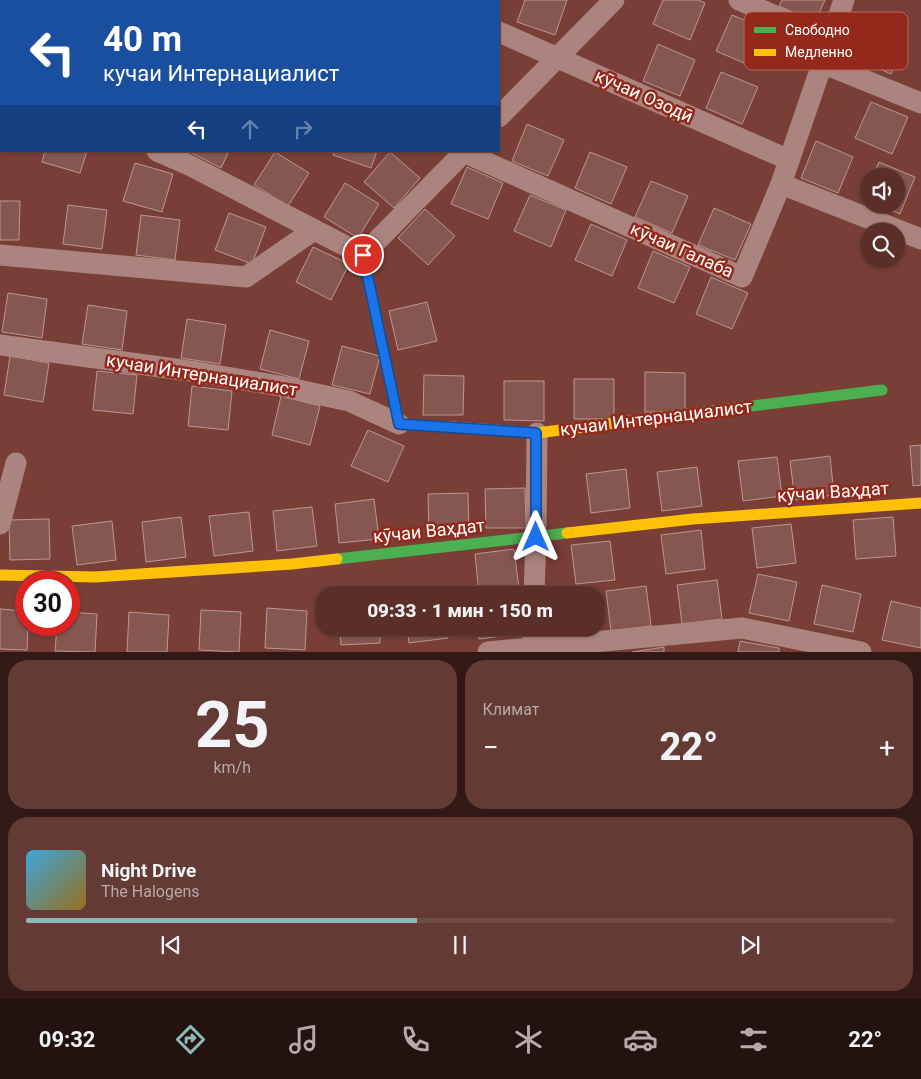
<!DOCTYPE html>
<html lang="ru">
<head>
<meta charset="utf-8">
<style>
  :root { --surface:#5b2e28; --page:#643a34; --text:#f1f3f6; --muted:#b8a8a8; --line:#704a45; --accent:#8bbbb9 }
  body { margin:0; font-family:Roboto,sans-serif; background:var(--page); color:var(--text); height:100vh; display:flex; flex-direction:column; font-size:19px; white-space:nowrap }
  * { box-sizing:border-box; margin:0 }
  p { font-size:16px; color:var(--muted) }
  .icon { flex:none; width:28px; height:28px; fill:none; stroke:currentColor; stroke-width:2; stroke-linecap:round; stroke-linejoin:round }
  .map { position:relative; height:652px; overflow:hidden }
  .sheet { display:flex; flex-direction:column; gap:8px; padding:8px; background:#321916; flex:1 }
  .sheet>* { flex:none }
  .top-card { position:absolute; left:0px; top:0px; width:500px; height:152px; box-shadow:0 1px 4px #0004,0 0 0 1px var(--line); background:#1a4fa0; color:#fff; overflow:hidden }
  .fabs { position:absolute; left:860px; top:168px; display:grid; gap:10px }
  .fabs a { display:grid; place-items:center; width:45px; height:45px; border-radius:50%; background:var(--surface); box-shadow:0 1px 4px #0004,0 0 0 1px var(--line); font-size:25px }
  .speed { position:absolute; left:15px; top:571px; display:flex; gap:10px; font-size:25px; font-weight:700; text-align:center }
  .speed>* { display:grid; place-content:center; width:65px; height:65px; border-radius:50%; background:var(--surface); box-shadow:0 1px 4px #0004,0 0 0 1px var(--line); line-height:1 }
  .speed .limit { border:8px solid #d22; background:#fff; color:#111 }
  .pin { position:absolute; display:grid; place-items:center; width:42px; height:42px; color:#fff; margin:-21px; border:2px solid #fff; border-radius:50%; box-shadow:0 1px 5px #0007 }
  .me { position:absolute; width:55px; margin:-28px; rotate:0deg; stroke-linejoin:round; filter:drop-shadow(0 0 4px #0008) }
  .turn { display:flex; align-items:center; gap:18px; height:105px; padding:0 20px; font-size:22px }
  .turn .icon { width:65px; height:65px; stroke-width:2.5 }
  .turn b { display:block; font-size:35px; line-height:42px }
  .lanes { display:flex; align-items:center; height:48px; padding:0 20px; background:#0003; justify-content:center; gap:25px; direction:ltr }
  .lanes .off { opacity:.35 }
  .big { font-size:38px; font-weight:800; line-height:1.1 }
  .sheet .tile { flex:1; display:flex; flex-direction:column; justify-content:center; gap:8px; min-width:0; padding:0 18px; border-radius:20px; background:var(--page) }
  .sheet .dial { align-items:center; gap:0 }
  .dial b { font-size:65px; line-height:1 }
  .song { display:flex; align-items:center; gap:15px }
  .cover { width:60px; height:60px; border-radius:8px; background:linear-gradient(135deg,hsl(200 70% 55%),hsl(40 70% 35%)) }
  .played { height:5px; border-radius:2px; background:linear-gradient(90deg,var(--accent) 45%,var(--line) 45%) }
  .keys { display:flex; justify-content:space-around; direction:ltr }
  .heat { display:flex; justify-content:space-between; align-items:center; font-size:28px; direction:ltr }
  .sheet .tiles { flex:1; display:grid; gap:8px; grid-template-columns:1fr 1fr }
  .tile:last-child { grid-column:span 2 }
  .trip { position:absolute; left:315px; top:586px; width:290px; height:50px; border-radius:20px; background:var(--surface); box-shadow:0 1px 4px #0004,0 0 0 1px var(--line); font-weight:800; line-height:50px; text-align:center }
  .tab-bar { display:flex; height:80px; justify-content:space-around; align-items:center; background:#241210; color:var(--muted) }
  .tab-bar .icon { width:35px; height:35px }
  .tab-bar .selected { color:var(--accent) }
  .tab-bar b { font-size:22px; color:var(--text) }
  .map>svg:first-child { display:block }
  .building { fill:#865751; stroke:#b99893 }
  .lines { fill:none; stroke-linecap:round; stroke-linejoin:round }
  .street { stroke:#ab847f; stroke-width:21 }
  .fast { stroke:#4caf50; stroke-width:11 }
  .slow { stroke:#ffc107; stroke-width:11 }
  .route-casing { stroke:#114b97; stroke-width:12 }
  .route { stroke:#1a73e8; stroke-width:9 }
  .labels { text-anchor:middle; stroke-width:5; stroke-linejoin:round; paint-order:stroke }
  .street-label { font-size:18px; fill:#fff; stroke:#94291b }
  .key { fill:#94291b; stroke:#b4695f; stroke-width:1 }
  .key-label { font-size:14px; fill:#fff }
</style>
</head>
<body>
<div class="map">
<svg width="921" height="652" viewBox="0 0 921 652">
  <rect width="100%" height="100%" fill="#793e36"/>
  <!-- building -->
  <path class="building" d="M0 0H17L16 1H1V6L0 5Z
    M62 0H98L102 1H61Z
    M159 0H185L184 1H162Z
    M208 0H252L251 1H208Z
    M525 0H567L555 35 517 22Z
    M663 0H698L705 3 690 40 653 24Z
    M782 0H825L815 22 779 6Z
    M732 15 768 30 753 67 716 51Z
    M870 22 906 38 891 74 854 58Z
    M658 44 695 60 680 96 643 81Z
    M721 72 758 87 742 124 706 108Z
    M0 97H1V139L0 138Z
    M871 102 908 117 892 154 855 138Z
    M527 124 564 140 548 176 512 161Z
    M816 141 853 157 838 193 801 178Z
    M45 151H87L80 173 42 162Z
    M188 151H229L221 168Z
    M334 151H377L371 168 333 155Z
    M275 152 309 173 288 206 254 185Z
    M390 152 420 178 394 208 364 182Z
    M590 152 627 167 611 204 575 188Z
    M879 162 915 177 900 214 877 204H896V176H873Z
    M135 163 173 174 162 212 123 201Z
    M467 167 503 183 488 219 451 204Z
    M651 181 688 196 672 233 635 217Z
    M345 183 379 204 358 238 324 217Z
    M869 185V200L863 198Z
    M530 195 566 210 551 247 514 231Z
    M0 201H20L19 240H0Z
    M68 205 107 210 102 249 63 244Z
    M714 208 751 224 735 260 698 245Z
    M425 209 455 236 428 265 398 238Z
    M229 213 266 227 252 264 215 250Z
    M141 215 180 220 175 260 136 255Z
    M591 224 627 240 612 276 575 260Z
    M313 247 349 264 331 300 296 282Z
    M653 251 690 267 674 303 638 288Z
    M711 277 748 293 732 329 696 314Z
    M8 293 47 299 42 338 2 332Z
    M427 302 437 341 398 350 389 311Z
    M88 305 127 311 122 350 82 344Z
    M187 319 226 325 220 364 181 358Z
    M270 330 309 341 299 379 260 369Z
    M342 346 380 356 370 394 332 385Z
    M10 356 49 363 43 402 4 395Z
    M97 371 137 375 133 414 93 410Z
    M645 372 685 373V412H645Z
    M424 375 464 376 463 415H423Z
    M574 379H614V419H574Z
    M504 381H544V421L504 420Z
    M192 386 232 391 228 430 188 426Z
    M281 396 320 406 310 445 272 435Z
    M368 430 404 446 388 482 351 466Z
    M921 445V485L913 486 910 446Z
    M830 456 834 495 795 500 790 461Z
    M777 457 782 496 743 501 738 461Z
    M697 467 702 506 662 511 657 472Z
    M626 469 630 508 591 513 586 474Z
    M525 488 526 528H486L485 489Z
    M468 493 469 533 429 534 428 494Z
    M374 499 379 539 339 543 335 504Z
    M312 507 317 546 277 551 273 511Z
    M249 512 253 551 214 556 209 516Z
    M181 517 186 557 146 562 142 522Z
    M893 517 896 556 856 559 853 520Z
    M49 519 50 559 10 560 9 520Z
    M112 521 116 560 77 565 72 526Z
    M791 524 796 563 757 568 752 528Z
    M701 530 705 569 666 574 661 535Z
    M610 541 615 580 576 584 571 545Z
    M514 549 519 589 479 594 475 554Z
    M758 574 797 582 789 621 749 613Z
    M717 580 722 619 682 624 677 585Z
    M822 585 861 594 853 632 814 624Z
    M646 586 651 626 611 631 606 591Z
    M585 591 586 595H556Z
    M891 601 921 608V648L882 640Z
    M267 608 307 611 305 650 265 648Z
    M0 609 26 611V625H28L27 650 0 649Z
    M201 610 241 612 239 652 199 650Z
    M69 612 97 614 95 652 55 651 57 625H69Z
    M129 612 169 615 167 652H127Z
    M340 628H380V643L341 645Z
    M407 628H447L448 638 409 643Z
    M478 628H518L519 634 479 639Z
    M550 628H590V631L551 636Z
    M740 641 779 648V652H738Z
    M664 647V652H632Z"/>
  <g class="lines">
    <!-- street -->
    <path class="street" d="M129 0 132 1
      M428 0 430 1
      M739 0 830 40
      M499 32 789 160
      M822 63 921 103
      M0 83 1 84
      M499 117 614 0
      M157 151 187 164 363 255 465 151
      M461 151 742 277 781 184 844 0
      M781 184 921 239
      M0 255 246 277 314 230
      M0 345 197 372 285 387 349 401 399 424
      M0 524 16 463
      M534 595 536 537 537 433
      M533 647V628
      M488 652 742 628 861 652"/>
    <!-- fast -->
    <path class="fast" d="M363 255 399 424 452 427
      M662 417 882 390
      M337 559 567 533"/>
    <!-- slow -->
    <path class="slow" d="M452 427 537 433 662 417
      M567 533 693 519 921 503
      M0 575 95 577 292 564 337 559"/>
  </g>
  <g class="lines">
    <!-- route casing -->
    <g class="route-casing">
      <path id="route" d="M363 255 399 424 536 433V537"/>
    </g>
    <!-- route -->
    <use href="#route" class="route"/>
  </g>
  <g class="labels">
    <!-- street labels -->
    <g class="street-label">
      <text transform="translate(644 96) rotate(24)" y="6">кӯчаи Озодӣ</text>
      <text transform="translate(682 250) rotate(24)" y="6">кӯчаи Галаба</text>
      <text transform="translate(202 375) rotate(9)" y="6">кучаи Интернациалист</text>
      <text transform="translate(656 418) rotate(-7)" y="6">кучаи Интернациалист</text>
      <text transform="translate(833 492) rotate(-4)" y="6">кӯчаи Ваҳдат</text>
      <text transform="translate(429 531) rotate(-6)" y="6">кӯчаи Ваҳдат</text>
    </g>
  </g>
  <!-- legend -->
  <rect x="744" y="12" width="164" height="58" rx="8" class="key"/>
  <rect x="754" y="27" width="22" height="6" fill="#4caf50"/>
  <rect x="754" y="49" width="22" height="7" fill="#ffc107"/>
  <g class="key-label">
    <text x="785" y="35">Свободно</text>
    <text x="785" y="57">Медленно</text>
  </g>
</svg>
<div class="fabs">
<a><svg class="icon" aria-label="sound" viewBox="0 0 24 24"><path d="M4 9h4l5-4v14l-5-4H4zM17 9q2 3 0 6"/></svg></a>
<a><svg class="icon" aria-label="search" viewBox="0 0 24 24"><circle cx="10" cy="10" r="6"/><path d="M15 15l6 6"/></svg></a>
</div>
<div class="speed"><div class="limit">30</div></div>
<div class="pin" style="left:363px;top:255px;background:#d93025"><svg class="icon" aria-label="arrive" viewBox="0 0 24 24"><path d="M6 21V4h12l-3 4 3 4H6"/></svg></div>
<svg class="me" style="left:536px;top:537px" viewBox="-20 -20 40 40"><path d="M0-17L14 15 0 8-14 15z" fill="#1a73e8" stroke="#fff" stroke-width="4"/></svg>
<div class="trip">09:33 · 1 мин · 150 m</div>
<div class="top-card">
<div class="turn"><svg class="icon" aria-label="left" viewBox="0 0 24 24"><path d="M17 20v-9H6M10 6l-5 5 5 5"/></svg><div><b>40 m</b>кучаи Интернациалист</div></div>
<div class="lanes"><svg class="icon" aria-label="left" viewBox="0 0 24 24"><path d="M17 20v-9H6M10 6l-5 5 5 5"/></svg><svg class="icon off" aria-label="ahead" viewBox="0 0 24 24"><path d="M12 20V5M6 11l6-6 6 6"/></svg><svg class="icon off" aria-label="right" viewBox="0 0 24 24"><path d="M7 20v-9h11M14 6l5 5-5 5"/></svg></div>
</div>
</div>
<section class="sheet">
<div class="tiles">
<div class="tile dial"><b>25</b><p>km/h</p></div>
<div class="tile"><p>Климат</p>
<div class="heat"><a>−</a><b class="big">22°</b><a>+</a></div>
</div>
<div class="tile">
<div class="song"><i class="cover"></i><div><b>Night Drive</b><p>The Halogens</p></div></div>
<div class="played"></div>
<div class="keys"><svg class="icon" aria-label="previous" viewBox="0 0 24 24"><path d="M18 5L8 12l10 7zM5 5v14"/></svg><svg class="icon" aria-label="pause" viewBox="0 0 24 24"><path d="M8 5v14M16 5v14"/></svg><svg class="icon" aria-label="next" viewBox="0 0 24 24"><path d="M6 5l10 7-10 7zM19 5v14"/></svg></div>
</div>
</div>
</section>
<nav class="tab-bar">
<b>09:32</b>
<svg class="icon selected" aria-label="directions" viewBox="0 0 24 24"><path d="M12 3l9 9-9 9-9-9zM9 14v-3h6M13 9l2 2-2 2"/></svg>
<svg class="icon" aria-label="music" viewBox="0 0 24 24"><path d="M9 18V5l10-2v13"/><circle cx="6" cy="18" r="3"/><circle cx="16" cy="16" r="3"/></svg>
<svg class="icon" aria-label="phone" viewBox="0 0 24 24"><path d="M5 4h4l2 5-3 2q2 4 5 5l2-3 5 2v4C11 20 4 13 5 4z"/></svg>
<svg class="icon" aria-label="climate" viewBox="0 0 24 24"><path d="M12 3v18M4 7l16 10M4 17L20 7"/></svg>
<svg class="icon" aria-label="car" viewBox="0 0 24 24"><path d="M5 17H2v-5l4-1 3-4h7l3 4 3 1v5h-3M9 17h6M6 11h13"/><circle cx="7" cy="17" r="2"/><circle cx="17" cy="17" r="2"/></svg>
<svg class="icon" aria-label="filters" viewBox="0 0 24 24"><path d="M4 7h16M4 17h16"/><circle cx="9" cy="7" r="2"/><circle cx="15" cy="17" r="2"/></svg>
<b>22°</b>
</nav>
</body>
</html>
